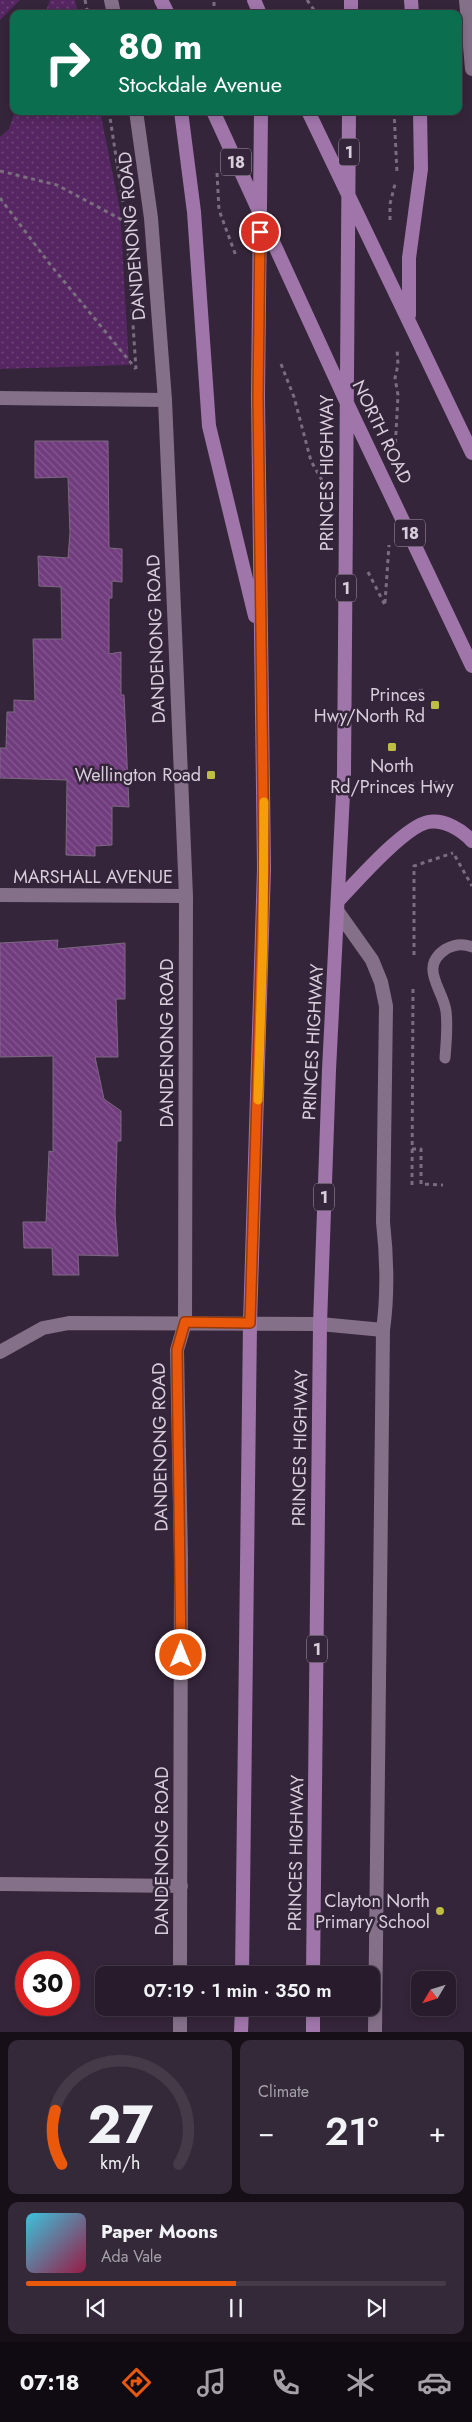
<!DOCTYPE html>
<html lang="en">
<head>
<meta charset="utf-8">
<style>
  :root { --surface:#281c2c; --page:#342938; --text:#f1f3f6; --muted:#a5a1a9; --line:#443a48; --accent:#ea580c }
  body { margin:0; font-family:Jost,sans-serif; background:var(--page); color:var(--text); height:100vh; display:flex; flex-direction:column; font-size:19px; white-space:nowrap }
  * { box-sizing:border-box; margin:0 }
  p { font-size:16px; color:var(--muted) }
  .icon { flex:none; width:28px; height:28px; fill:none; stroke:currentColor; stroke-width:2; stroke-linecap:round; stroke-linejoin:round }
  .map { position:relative; height:2032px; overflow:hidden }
  .sheet { display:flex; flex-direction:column; gap:8px; padding:8px; background:#160f18; flex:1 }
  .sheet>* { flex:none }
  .guide { position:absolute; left:10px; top:10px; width:452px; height:105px; border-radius:10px; box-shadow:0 2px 8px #0003,0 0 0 1px var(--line); background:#0b6e4f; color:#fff; overflow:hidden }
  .needle { width:32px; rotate:232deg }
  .tools { position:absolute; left:411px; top:1971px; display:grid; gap:10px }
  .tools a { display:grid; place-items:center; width:45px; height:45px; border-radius:10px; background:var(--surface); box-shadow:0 2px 8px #0003,0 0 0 1px var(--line); font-size:25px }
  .speed { position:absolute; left:15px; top:1951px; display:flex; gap:10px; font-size:25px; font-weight:700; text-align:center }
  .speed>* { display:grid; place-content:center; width:65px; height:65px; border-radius:50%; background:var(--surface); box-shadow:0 2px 8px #0003,0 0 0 1px var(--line); line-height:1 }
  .speed .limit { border:8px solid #d22; background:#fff; color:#111 }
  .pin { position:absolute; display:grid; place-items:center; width:42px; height:42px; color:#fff; margin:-21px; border:2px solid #fff; border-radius:50%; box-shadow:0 1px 5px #0007 }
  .me { position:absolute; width:55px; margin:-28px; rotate:0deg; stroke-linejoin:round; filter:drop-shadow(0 0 4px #0008) }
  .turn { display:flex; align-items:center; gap:18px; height:105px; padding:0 25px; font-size:22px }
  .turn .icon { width:65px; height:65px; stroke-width:2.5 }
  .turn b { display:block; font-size:35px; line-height:42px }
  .big { font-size:38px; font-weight:600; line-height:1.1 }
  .sheet .card { flex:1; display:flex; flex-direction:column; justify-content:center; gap:8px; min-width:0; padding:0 18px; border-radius:10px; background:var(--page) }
  .sheet .dial { align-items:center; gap:0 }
  .dial svg { height:130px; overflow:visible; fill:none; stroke:var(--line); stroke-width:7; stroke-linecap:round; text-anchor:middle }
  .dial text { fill:var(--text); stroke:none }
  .song { display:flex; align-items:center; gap:15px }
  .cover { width:60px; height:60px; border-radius:8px; background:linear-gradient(135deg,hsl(190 70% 55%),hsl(340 70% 35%)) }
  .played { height:5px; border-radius:2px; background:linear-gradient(90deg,var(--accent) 50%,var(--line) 50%) }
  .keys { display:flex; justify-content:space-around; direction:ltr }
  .heat { display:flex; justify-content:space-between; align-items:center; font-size:28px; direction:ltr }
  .sheet .tiles { flex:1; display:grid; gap:8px; grid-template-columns:1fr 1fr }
  .card:last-child { grid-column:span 2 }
  .trip { position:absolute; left:95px; top:1966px; width:285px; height:50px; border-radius:10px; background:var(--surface); box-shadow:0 2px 8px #0003,0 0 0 1px var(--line); font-weight:600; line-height:50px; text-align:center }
  .menu { display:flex; height:80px; justify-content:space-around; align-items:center; background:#100b12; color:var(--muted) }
  .menu .icon { width:35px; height:35px }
  .menu .active { color:var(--accent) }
  .menu b { font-size:22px; color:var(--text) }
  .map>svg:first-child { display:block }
  .green { fill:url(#green-dots) }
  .building { fill:url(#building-back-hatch); stroke:#7c6981 }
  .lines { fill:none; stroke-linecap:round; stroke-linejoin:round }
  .path { stroke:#7a6d7e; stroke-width:3; stroke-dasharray:4 4; stroke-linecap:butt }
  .service { stroke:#847189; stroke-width:11 }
  .minor { stroke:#847189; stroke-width:14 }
  .trunk { stroke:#a076aa; stroke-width:14 }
  .route-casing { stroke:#983908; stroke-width:12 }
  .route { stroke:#ea580c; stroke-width:9 }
  .slow { stroke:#f59e0b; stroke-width:9 }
  .poi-dot { fill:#bebf42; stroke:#35253a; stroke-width:2 }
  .labels { text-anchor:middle; stroke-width:5; stroke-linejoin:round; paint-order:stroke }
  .shield { fill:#35253a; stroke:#a79bab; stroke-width:1 }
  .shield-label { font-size:16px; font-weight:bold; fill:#d8cedb }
  .street-label { font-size:18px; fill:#d8cedb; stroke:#35253a }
  .poi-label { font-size:18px; fill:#d8cedb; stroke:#35253a; text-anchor:end }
</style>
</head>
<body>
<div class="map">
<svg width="472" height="2032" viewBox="0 0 472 2032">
  <defs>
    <pattern id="green-dots" width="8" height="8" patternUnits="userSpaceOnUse" patternTransform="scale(1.25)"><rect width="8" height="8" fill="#552661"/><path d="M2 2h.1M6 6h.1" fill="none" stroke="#6d4477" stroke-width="1.8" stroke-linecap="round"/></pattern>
    <pattern id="building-back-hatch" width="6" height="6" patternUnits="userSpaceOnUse" patternTransform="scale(1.25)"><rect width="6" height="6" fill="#713c7e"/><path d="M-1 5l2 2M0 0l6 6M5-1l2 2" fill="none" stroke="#845790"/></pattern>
  </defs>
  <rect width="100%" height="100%" fill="#35253a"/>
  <!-- green -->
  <path class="green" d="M0 0H20L0 20Z
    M50 0H75L78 14H45Z
    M15 111H100L120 210 129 365 0 369V137L9 129Z"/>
  <!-- building -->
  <path class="building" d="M35 441H108L109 548 122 549V582L112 581V598H109V654L121 652V695H124L129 807 112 806V845L95 846V856L66 855 67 780 0 778V748H6L7 712H14V700L35 701 33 639H62L61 587 39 586 38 556 68 558 70 533 68 477 35 478Z
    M58 940 57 949 125 943V999H116L118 1057H95L104 1099 121 1111V1141H117L115 1214 118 1256 78 1255 79 1275H53L52 1248H24L23 1222H46L49 1151 53 1152V1056L0 1057V943Z"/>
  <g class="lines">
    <!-- path -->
    <path class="path" d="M85 0 88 14
      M307 0 317 14
      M214 14V0
      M109 111 126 222 136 369
      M394 111 397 173
      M0 171 57 185 126 222
      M217 173 219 210 236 256
      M0 198 49 263 136 369
      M390 220V204L395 184
      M281 364 294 397 311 461 323 482
      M395 451 398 395 395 378 398 365 397 348
      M368 572 385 605
      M385 603 389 545
      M396 698 423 690
      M387 785 445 782
      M455 856 472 886
      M414 955V866L453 853
      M412 1149H421V1184L443 1185
      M412 1185 413 986"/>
    <!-- service -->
    <path class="service" d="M445 1058C446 1043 448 1027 446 1011 443 989 418 967 446 949 455 944 463 943 472 947"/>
    <!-- minor -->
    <path class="minor" d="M111 0 114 14
      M466 0 472 69
      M136 111 151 218 165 400 174 609 186 896 185 1323 177 1350 181 1558 180 1975
      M0 398 165 400
      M0 895 186 896
      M338 912 372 960 381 982 386 1006 383 1222C387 1258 388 1294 383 1330L375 2032
      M0 1352 43 1328 69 1323 320 1324 383 1330
      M0 1884 181 1886
      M180 2032V2008"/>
    <!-- trunk -->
    <path class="trunk" d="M161 0 168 14
      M254 0 260 14
      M411 0 412 14
      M351 14V0
      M181 111 194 212 209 426 255 616
      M213 111 346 401 472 666
      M308 111 472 453
      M409 315V258L421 169 420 111
      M338 901C356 882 404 827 428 822 444 819 462 830 472 841
      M242 1975 250 1323 264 868 258 397 261 111
      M313 1975 320 1324 329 1070 344 774 349 111
      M241 2032 242 2008
      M313 2032V2008"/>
  </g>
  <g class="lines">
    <!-- route casing -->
    <g class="route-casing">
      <path id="route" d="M181 1655 177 1350 185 1322 250 1323 264 868 258 397 260 232"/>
    </g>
    <!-- route -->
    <use href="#route" class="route"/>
    <!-- slow -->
    <path class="slow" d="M258 1100 263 940 264 802"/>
  </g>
  <!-- markers -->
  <g class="poi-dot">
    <rect x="430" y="700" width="10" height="10" rx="2.5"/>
    <rect x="387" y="742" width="10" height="10" rx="2.5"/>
    <rect x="206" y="770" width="10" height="10" rx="2.5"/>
    <circle cx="440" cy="1911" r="5"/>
  </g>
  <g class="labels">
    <!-- shield labels -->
    <g class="shield">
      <rect x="339" y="138.5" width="20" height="27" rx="4"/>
      <rect x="221" y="148.5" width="30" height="27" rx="4"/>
      <rect x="395" y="519.5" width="30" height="27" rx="4"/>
      <rect x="336" y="574.5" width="20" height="27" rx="4"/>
      <rect x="314" y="1183.5" width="20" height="27" rx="4"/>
      <rect x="307" y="1635.5" width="20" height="27" rx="4"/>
    </g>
    <g class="shield-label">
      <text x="349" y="158">1</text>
      <text x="236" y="168">18</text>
      <text x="410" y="539">18</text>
      <text x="346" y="594">1</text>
      <text x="324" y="1203">1</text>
      <text x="317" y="1655">1</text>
    </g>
    <!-- street labels -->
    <g class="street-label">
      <text transform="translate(132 236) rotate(-95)" y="6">DANDENONG ROAD</text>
      <text transform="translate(382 432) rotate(64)" y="6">NORTH ROAD</text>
      <text transform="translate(327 473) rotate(-90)" y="6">PRINCES HIGHWAY</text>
      <text transform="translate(156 639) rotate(-92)" y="6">DANDENONG ROAD</text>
      <text x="93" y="883">MARSHALL AVENUE</text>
      <text transform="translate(313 1042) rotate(-87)" y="6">PRINCES HIGHWAY</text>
      <text transform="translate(167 1043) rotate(-90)" y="6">DANDENONG ROAD</text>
      <text transform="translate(160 1447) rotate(-91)" y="6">DANDENONG ROAD</text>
      <text transform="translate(300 1448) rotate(-89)" y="6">PRINCES HIGHWAY</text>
      <text transform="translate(162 1851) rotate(-90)" y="6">DANDENONG ROAD</text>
      <text transform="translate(296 1853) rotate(-89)" y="6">PRINCES HIGHWAY</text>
    </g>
    <!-- poi labels -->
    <g class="poi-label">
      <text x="425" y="701">Princes<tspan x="425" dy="21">Hwy/North Rd</tspan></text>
      <text x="392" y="772" text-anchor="middle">North<tspan x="392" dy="21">Rd/Princes Hwy</tspan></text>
      <text x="201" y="781">Wellington Road</text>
      <text x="430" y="1907">Clayton North<tspan x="430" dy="21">Primary School</tspan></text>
    </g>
  </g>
</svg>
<div class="tools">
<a><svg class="needle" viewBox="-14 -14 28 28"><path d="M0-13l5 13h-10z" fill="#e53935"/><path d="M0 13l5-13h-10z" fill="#a5a1a9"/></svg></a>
</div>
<div class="speed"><div class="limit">30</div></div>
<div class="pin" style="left:260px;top:232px;background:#d93025"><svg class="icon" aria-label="arrive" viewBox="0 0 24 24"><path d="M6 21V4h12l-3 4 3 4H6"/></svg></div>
<svg class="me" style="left:181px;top:1655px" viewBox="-20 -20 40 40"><circle r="17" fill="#ea580c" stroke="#fff" stroke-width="3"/><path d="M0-11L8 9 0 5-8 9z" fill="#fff"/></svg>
<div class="trip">07:19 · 1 min · 350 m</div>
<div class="guide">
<div class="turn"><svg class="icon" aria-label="right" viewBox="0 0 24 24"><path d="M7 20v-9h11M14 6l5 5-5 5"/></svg><div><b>80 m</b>Stockdale Avenue</div></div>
</div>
</div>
<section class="sheet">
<div class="tiles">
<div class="card dial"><svg viewBox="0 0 100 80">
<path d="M14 69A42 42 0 1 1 86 69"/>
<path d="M14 69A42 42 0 0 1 10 36" stroke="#ea580c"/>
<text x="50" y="56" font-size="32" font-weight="700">27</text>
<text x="50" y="72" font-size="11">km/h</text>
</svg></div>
<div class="card"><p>Climate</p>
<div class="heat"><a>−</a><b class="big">21°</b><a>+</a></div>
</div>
<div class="card">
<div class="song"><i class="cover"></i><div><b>Paper Moons</b><p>Ada Vale</p></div></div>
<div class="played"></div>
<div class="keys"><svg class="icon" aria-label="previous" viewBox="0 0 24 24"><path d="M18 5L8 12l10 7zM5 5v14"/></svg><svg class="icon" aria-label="pause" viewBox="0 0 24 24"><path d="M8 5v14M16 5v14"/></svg><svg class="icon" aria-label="next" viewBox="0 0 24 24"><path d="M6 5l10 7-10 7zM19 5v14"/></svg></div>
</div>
</div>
</section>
<nav class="menu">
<b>07:18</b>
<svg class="icon active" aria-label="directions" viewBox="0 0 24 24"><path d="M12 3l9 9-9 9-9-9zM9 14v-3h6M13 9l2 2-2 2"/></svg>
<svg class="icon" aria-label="music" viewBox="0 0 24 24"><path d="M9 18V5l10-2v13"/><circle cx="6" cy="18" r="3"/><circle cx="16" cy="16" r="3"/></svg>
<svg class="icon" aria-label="phone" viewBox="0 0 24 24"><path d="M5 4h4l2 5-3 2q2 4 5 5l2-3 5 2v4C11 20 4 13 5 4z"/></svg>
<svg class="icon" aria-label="climate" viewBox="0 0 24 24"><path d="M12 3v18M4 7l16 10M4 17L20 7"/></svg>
<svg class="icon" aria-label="car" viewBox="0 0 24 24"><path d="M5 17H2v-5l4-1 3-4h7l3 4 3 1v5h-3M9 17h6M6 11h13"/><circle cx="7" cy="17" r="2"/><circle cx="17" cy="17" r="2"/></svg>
</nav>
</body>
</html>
